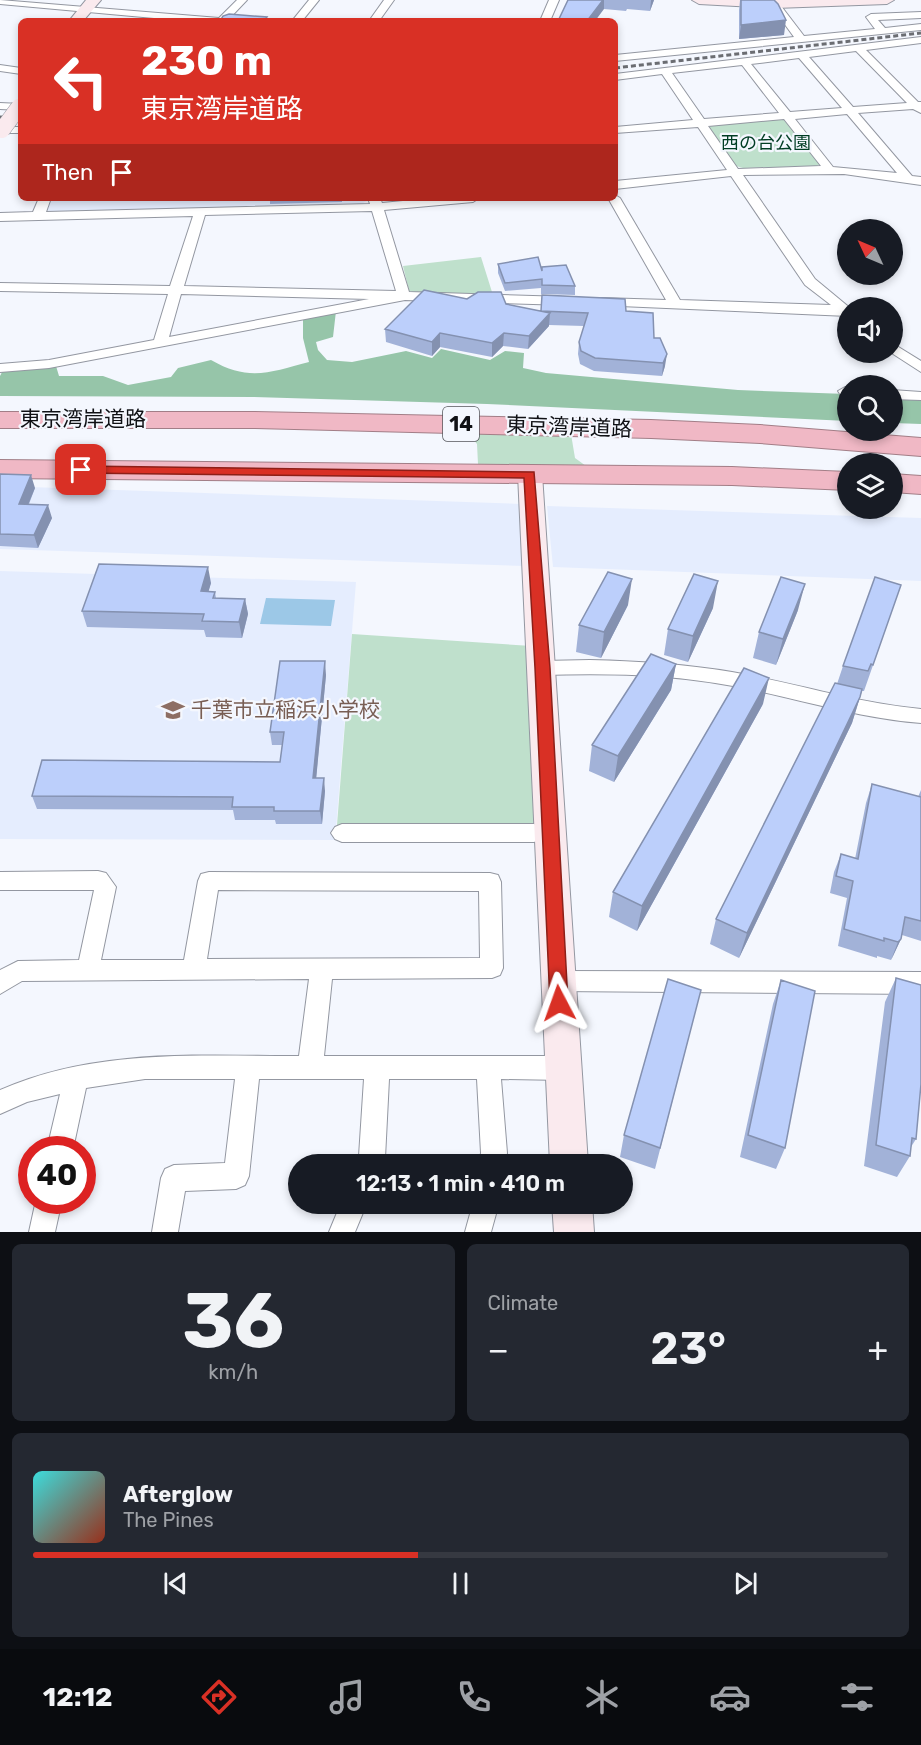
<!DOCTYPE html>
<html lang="en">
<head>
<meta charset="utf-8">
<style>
  :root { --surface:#171b24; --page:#242831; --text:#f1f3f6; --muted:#9ea1a6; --line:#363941; --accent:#d93025 }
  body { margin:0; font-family:Rubik,"Noto Sans JP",sans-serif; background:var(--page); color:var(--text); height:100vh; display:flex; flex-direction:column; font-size:22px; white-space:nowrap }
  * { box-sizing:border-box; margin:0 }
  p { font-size:20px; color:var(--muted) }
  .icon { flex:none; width:33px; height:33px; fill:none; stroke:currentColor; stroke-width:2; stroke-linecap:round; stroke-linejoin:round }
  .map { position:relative; height:1232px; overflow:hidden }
  .drawer { display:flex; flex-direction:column; gap:12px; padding:12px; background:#0d0f14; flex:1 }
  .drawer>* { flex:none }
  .guide { position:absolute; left:18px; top:18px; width:600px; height:183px; border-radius:9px; box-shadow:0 3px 9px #0003; background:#d93025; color:#fff; overflow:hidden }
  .needle { width:39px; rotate:314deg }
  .buttons { position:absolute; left:837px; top:219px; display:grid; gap:12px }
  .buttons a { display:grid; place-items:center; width:66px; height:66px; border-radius:50%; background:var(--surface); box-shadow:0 3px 9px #0003; font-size:30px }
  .speed { position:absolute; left:18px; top:1136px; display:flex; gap:12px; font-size:30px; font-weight:700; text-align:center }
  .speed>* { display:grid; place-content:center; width:78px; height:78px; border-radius:50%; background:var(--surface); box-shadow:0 3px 9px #0003; line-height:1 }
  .speed .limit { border:9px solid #d22; background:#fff; color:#111 }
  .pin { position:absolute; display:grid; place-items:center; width:51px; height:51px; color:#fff; margin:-26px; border-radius:12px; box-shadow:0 3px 9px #0006 }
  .me { position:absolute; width:66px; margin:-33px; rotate:356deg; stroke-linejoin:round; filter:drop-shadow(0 0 4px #0008) }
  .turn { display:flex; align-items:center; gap:21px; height:126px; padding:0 24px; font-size:27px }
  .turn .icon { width:78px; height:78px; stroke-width:2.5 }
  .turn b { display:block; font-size:42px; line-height:51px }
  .then { display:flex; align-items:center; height:57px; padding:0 24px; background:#0003; gap:12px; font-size:22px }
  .big { font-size:45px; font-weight:600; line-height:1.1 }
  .drawer .widget { flex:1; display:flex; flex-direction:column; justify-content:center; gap:9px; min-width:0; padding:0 21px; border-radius:9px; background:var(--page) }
  .drawer .dial { align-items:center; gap:0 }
  .dial b { font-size:78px; line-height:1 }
  .song { display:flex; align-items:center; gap:18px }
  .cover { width:72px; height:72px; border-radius:9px; background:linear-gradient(135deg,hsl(180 70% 55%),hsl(10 70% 35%)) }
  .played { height:6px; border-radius:3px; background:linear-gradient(90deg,var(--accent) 45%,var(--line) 45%) }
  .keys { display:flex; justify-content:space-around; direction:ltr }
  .heat { display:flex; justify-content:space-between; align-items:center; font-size:33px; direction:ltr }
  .drawer .tiles { flex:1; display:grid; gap:12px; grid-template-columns:1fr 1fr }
  .widget:last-child { grid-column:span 2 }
  .trip { position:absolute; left:288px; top:1154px; width:345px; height:60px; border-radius:30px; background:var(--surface); box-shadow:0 3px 9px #0003; font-weight:600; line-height:60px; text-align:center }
  .tab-bar { display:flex; height:96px; justify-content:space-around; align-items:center; background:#090b0e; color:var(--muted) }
  .tab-bar .icon { width:42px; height:42px }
  .tab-bar .on { color:var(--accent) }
  .tab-bar b { font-size:27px; color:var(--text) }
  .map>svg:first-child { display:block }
  .built { fill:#e5edfe }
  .green { fill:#bfe0cc }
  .forest { fill:#96c5a9 }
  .water { fill:#9cc8e7 }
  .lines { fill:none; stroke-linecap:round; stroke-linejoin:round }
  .street-casing { stroke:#9397a1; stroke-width:2 }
  .secondary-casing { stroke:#9397a1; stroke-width:2 }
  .highway-casing { stroke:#a27e87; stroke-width:2 }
  .street { fill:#fff; fill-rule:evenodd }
  .secondary { fill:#faeaee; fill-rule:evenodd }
  .highway { fill:#f0b8c5; fill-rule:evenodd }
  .rail { stroke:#6b6d72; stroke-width:3; stroke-dasharray:5 3; stroke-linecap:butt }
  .secondary-bridge-casing { stroke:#9397a1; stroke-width:17; stroke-linecap:butt }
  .secondary-bridge { stroke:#faeaee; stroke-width:16 }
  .wall { fill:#a2b2d8 }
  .shaded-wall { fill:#8491b0 }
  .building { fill:#bccffb; stroke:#8491b0; stroke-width:1.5 }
  .route { fill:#d93025; stroke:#8d1f18; stroke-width:1.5 }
  .labels { text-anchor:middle; stroke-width:4.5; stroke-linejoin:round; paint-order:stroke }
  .far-park-label { font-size:18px; fill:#003d23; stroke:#f4f7fe }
  .shield { fill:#f4f7fe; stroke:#54565b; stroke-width:1.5 }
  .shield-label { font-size:20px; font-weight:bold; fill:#101115 }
  .street-label { font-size:21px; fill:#101115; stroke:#f4f7fe }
  .education-label { font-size:21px; fill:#785e54; stroke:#f4f7fe; text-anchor:start }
</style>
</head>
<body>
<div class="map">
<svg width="921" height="1232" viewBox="0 0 921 1232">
  <rect width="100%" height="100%" fill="#f4f7fe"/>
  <!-- built -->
  <path class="built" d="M51 198H369V200L363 203 52 213 47 210Z
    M0 486 521 504 526 566 0 549Z
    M547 506 921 518V581L553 567Z
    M0 571 356 582 335 840 0 839Z"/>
  <!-- green -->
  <path class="green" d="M779 118 787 120 822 163 817 166 743 168 736 166 709 127 713 124Z
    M481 257 492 292 488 295 416 293 409 291 403 266Z
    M467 431 571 434 575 458 586 466 478 464 477 444Z
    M352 634 532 646 542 825H337Z"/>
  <!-- forest -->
  <path class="forest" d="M336 311 333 337 316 342 318 350 327 360 352 362 406 351 432 358 441 349 490 360 505 351 524 353 523 368 546 373 738 390 847 394 848 421 487 404 254 397 0 396V376L3 370 56 366 59 376H103L128 385 171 377 178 368 211 360C249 382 271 372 309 362L303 338V318Z
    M893 397 921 398V424L893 423Z"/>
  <!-- water -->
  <path class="water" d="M266 598 335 600 331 626 260 624Z"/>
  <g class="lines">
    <!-- street casing -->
    <g class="street-casing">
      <path id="street" d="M0 0 219 18 237 0H247L227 21H187L0 4Z
        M309 0H319L302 21H292Z
        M384 0H394L379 21H369Z
        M549 0H559L550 21H540Z
        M775 1 778 2 804 36 875 29 866 17 871 14 921 12V18L878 20 885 28 921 24V30L615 61V55L794 37 770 4Z
        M921 37V43L866 50 918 102H921V113L913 109 858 113 912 176 921 177V185L844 174 743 175 815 279 850 308H848V316L597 305 595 302 597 299 602 298 666 300 608 198H615V195L620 198 680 300 831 305 805 285 731 176 615 189V181L727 170 698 127 615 133V127L693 120 662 74 615 80V74ZM856 51 907 103 853 107 809 57ZM799 58 842 108 790 112 751 64ZM742 65 779 113 704 119 672 73ZM847 114 897 173 833 167 795 119ZM784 119 821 166 738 169 708 126Z
        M0 65 21 68V74L0 71Z
        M0 103 21 104V110L0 109Z
        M0 127H21V133H0Z
        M39 198H51L46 212 370 204 368 198H380L382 203 434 198H479L473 202 384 210 409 292 566 297 573 301 566 305 405 300 49 368 0 372V364L49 360 154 340 168 294 0 291V283L170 286 193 216 0 221V213L33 212ZM372 211 396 291 184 286 205 215ZM181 294 369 299 169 337Z
        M892 343 921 361V372L890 352H892Z
        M845 387H848V395L840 394 838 391Z
        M892 390 921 392V400L892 399Z
        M590 660C637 661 685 664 732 672 795 683 856 703 921 709V723C857 718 796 698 733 686 670 674 606 673 542 675L535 673 533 668 535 663 542 661Z
        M342 824H534L541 827 545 833 541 839 534 842H342L335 839 331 833 335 827Z
        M98 871 106 873 116 887 101 960H184L198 881 201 874 209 872 490 873 498 875 501 882 503 968 500 975 492 978 332 979 324 1056H563L572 1060 575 1068 572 1076 563 1080 501 1079 507 1153 505 1164H479L481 1153 477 1079H389L385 1158 382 1164H356L359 1156 364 1079H259L249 1176 245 1185 236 1189 185 1191 178 1232H152L161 1178 165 1169 174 1165 225 1163 235 1079H145L86 1088 73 1149H47L60 1094 27 1102 0 1114V1090C95 1048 199 1056 299 1056L309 979 22 981 0 994V970L18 961 79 960 94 890H0V872ZM218 890 479 891 480 958 207 959Z
        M557 971 921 972V994L557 991 549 988 545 981 549 974Z
        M36 1200H62L55 1232H29Z
        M341 1203H367L355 1232H329Z
        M473 1203H499L491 1232H465Z"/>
    </g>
    <!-- secondary casing -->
    <g class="secondary-casing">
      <path id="secondary" d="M86 0H101L83 21H69Z
        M692 0H894L887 4 775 8 699 4Z
        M530 466 538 469 542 474 588 1164H550L518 474 522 469Z
        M552 1203H592L594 1232H554Z"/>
    </g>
    <!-- highway casing -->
    <g class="highway-casing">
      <path id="highway" d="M0 412H255L651 420 760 425 921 438V456L760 443 651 438 255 428H0Z
        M0 460 732 467 848 472V490L732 485 0 478Z
        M892 474 921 476V494L892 492Z"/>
    </g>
    <!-- street -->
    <use href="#street" class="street"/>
    <!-- secondary -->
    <use href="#secondary" class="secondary"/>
    <!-- highway -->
    <use href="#highway" class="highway"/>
    <!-- rail -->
    <path class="rail" d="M615 68 921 33
      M0 117 21 118"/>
    <!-- secondary-bridge casing -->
    <g class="secondary-bridge-casing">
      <path id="secondary-bridge" d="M2 130 19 107"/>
    </g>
    <!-- secondary-bridge -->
    <use href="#secondary-bridge" class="secondary-bridge"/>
  </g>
  <!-- wall -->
  <path class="wall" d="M568 0H654L650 11 627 9 626 11 604 9Z
    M740 0H774L784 35 739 39V10Z
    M270 198H342V202L270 204Z
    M498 264 542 271 575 286V295L541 294V288L505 291 498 273Z
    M467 299 506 304 541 311H626L654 338 665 366 662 376 594 371 580 364 578 354 579 342 584 326 549 325V326L528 349 503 346 492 357 440 347 432 356 386 342 385 329Z
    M0 474 35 488 29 504 52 518 38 548 0 546Z
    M211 583 208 592H215L216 598 245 599 248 614 242 638 206 637 204 630 87 627 82 611Z
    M901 585 864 691H862L852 723 739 958 710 944 716 919 837 684 843 666Z
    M628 605 601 658 576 652 579 625Z
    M713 608 688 662 664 655 668 629Z
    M798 610 776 665 753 658 759 632Z
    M676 664 671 690 614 782 589 771 592 745Z
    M326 675 316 778 325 791 322 824H276L275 820H235L233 810 37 809 32 796 280 762 282 745H272L270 732Z
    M763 704 637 931 609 917 613 892Z
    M872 784 918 797 921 790V941L902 935 901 939 893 956 891 960 877 956V958L838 946 847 898 830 893 834 872 841 854 855 859 866 803Z
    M896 978 916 1139 911 1147 910 1156 897 1177 864 1166 885 1002Z
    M781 980 785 1148 776 1169 740 1157 773 1004Z
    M701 990 655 1169 620 1157 624 1135Z"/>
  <!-- shaded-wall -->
  <path class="shaded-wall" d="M603 0H604V9L595 21H587Z
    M651 0H654L650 11Z
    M786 20 784 35 739 39 741 25Z
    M550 313 549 326 528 349 529 336Z
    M440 333V347L432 356V342Z
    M504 333 503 346 492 357V343Z
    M667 354 665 366 662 376 663 363Z
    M31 475 35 488 23 517 19 504Z
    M48 505 52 518 38 548 34 535Z
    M208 567 211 583 204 607 201 591Z
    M632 579 628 605 601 658 604 632Z
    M718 581 713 608 688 662 693 636Z
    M805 584 798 610 776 665 783 639Z
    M245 599 248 614 242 638 239 622Z
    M325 661 326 675 315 791 313 778Z
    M676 664 671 690 614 782 618 756Z
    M769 678 763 704 637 931 642 906Z
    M860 697 852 723 739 958 747 933Z
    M324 778 325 791 322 824 320 811Z
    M901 939 893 956 891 960 898 942Z"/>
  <!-- building -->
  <path class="building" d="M568 0H603L587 21H558Z
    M741 0H774L778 4 786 20 741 25Z
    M229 14 267 17 264 21H220L223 16Z
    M538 257 542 271V267L566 265 575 286 542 285V279L505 283 498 264Z
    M424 290 467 299 478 292H501L506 304 550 313 529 336 504 333 492 343 440 333 432 342 385 329Z
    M542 295 625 299 626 311 653 313 654 338H660L667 354 663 363 595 358 581 351 579 342 588 313 541 311Z
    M0 474 31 475 19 504 48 505 34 535 0 534Z
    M99 564 208 567 201 591 215 592 213 598 245 599 239 622 202 621 204 614 82 611Z
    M608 572 632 579 604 632 579 625Z
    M694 574 718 581 693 636 668 629Z
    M781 577 805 584 783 639 759 632Z
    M875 577 901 585 873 665 871 664 868 671 843 666Z
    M651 654 676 664 618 756 592 745Z
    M280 661H325L313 778H324L320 811H274V807H232L233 797 32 796 42 760 280 762 284 732H270Z
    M744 668 769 678 642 906 613 892Z
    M835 683 862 689 860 697 747 933 716 919Z
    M872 784 921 797V921L905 917 901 939 898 942 884 938V941L844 929 853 881 836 876 841 854 858 859Z
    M896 978 921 985V1084L916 1139 912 1138 910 1156 876 1145Z
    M668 979 701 990 660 1148 624 1135Z
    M781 980 815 991 785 1148 748 1135Z"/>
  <!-- route -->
  <path class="route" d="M81 466 534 472 550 668 568 1003 565 1009 559 1011 552 1009 550 1003 535 668 524 478 77 473V467Z"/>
  <!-- icons -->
  <defs>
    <g id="school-bare" transform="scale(1.8)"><path d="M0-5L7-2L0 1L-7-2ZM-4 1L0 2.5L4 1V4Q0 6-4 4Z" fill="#8d6e63" stroke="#f4f7fe" stroke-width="2.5" paint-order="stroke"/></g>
  </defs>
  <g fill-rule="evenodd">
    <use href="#school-bare" x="173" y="710"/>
  </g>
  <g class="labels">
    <!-- far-park labels -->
    <g class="far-park-label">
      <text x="766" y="149">西の台公園</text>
    </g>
    <!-- shield labels -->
    <rect class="shield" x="443" y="407" width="36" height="34" rx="4.5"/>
    <g class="shield-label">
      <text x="461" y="431">14</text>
    </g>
    <!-- street labels -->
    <g class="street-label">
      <text x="83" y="426">東京湾岸道路</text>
      <text transform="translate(569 427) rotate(2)" y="7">東京湾岸道路</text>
    </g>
    <!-- education labels -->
    <g class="education-label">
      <text x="191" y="717">千葉市立稲浜小学校</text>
    </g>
  </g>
</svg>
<div class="buttons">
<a><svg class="needle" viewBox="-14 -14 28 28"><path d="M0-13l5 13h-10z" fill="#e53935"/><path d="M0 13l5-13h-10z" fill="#9ea1a6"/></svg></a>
<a><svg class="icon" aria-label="sound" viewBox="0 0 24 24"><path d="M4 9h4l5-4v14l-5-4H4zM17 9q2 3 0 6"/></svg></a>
<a><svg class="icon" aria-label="search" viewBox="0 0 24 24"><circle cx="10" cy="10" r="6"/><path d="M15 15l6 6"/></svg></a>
<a><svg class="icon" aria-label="layers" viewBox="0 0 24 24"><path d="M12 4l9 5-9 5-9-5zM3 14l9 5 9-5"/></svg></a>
</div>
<div class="speed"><div class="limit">40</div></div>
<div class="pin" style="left:81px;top:470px;background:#d93025"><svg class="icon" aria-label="arrive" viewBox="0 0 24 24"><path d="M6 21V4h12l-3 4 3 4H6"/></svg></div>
<svg class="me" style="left:559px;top:1003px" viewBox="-20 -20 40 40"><path d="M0-17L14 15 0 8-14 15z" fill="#d93025" stroke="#fff" stroke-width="4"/></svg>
<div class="trip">12:13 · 1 min · 410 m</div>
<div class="guide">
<div class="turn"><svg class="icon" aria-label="left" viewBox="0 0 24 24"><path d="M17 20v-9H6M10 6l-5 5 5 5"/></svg><div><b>230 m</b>東京湾岸道路</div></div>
<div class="then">Then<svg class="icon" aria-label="arrive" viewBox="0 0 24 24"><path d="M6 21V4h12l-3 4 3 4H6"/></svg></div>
</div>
</div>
<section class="drawer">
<div class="tiles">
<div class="widget dial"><b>36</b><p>km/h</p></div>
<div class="widget"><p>Climate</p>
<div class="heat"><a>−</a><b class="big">23°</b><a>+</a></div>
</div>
<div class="widget">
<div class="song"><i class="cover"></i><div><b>Afterglow</b><p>The Pines</p></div></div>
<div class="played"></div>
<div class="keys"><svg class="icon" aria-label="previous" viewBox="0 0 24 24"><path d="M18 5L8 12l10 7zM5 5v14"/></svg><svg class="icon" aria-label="pause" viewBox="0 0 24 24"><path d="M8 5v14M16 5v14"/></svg><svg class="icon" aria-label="next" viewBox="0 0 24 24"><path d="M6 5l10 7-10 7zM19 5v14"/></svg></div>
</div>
</div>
</section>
<nav class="tab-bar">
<b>12:12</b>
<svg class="icon on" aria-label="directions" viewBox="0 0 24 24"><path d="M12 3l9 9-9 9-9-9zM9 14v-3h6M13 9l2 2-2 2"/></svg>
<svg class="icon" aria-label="music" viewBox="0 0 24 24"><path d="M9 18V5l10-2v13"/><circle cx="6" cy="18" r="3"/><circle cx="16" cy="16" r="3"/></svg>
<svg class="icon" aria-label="phone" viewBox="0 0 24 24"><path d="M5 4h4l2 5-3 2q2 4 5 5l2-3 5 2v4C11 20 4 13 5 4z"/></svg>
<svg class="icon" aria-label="climate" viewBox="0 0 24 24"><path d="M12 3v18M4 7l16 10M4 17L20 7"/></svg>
<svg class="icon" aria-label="car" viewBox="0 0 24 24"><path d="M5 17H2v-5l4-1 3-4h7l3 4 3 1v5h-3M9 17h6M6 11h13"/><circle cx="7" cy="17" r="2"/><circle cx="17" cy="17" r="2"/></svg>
<svg class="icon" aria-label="filters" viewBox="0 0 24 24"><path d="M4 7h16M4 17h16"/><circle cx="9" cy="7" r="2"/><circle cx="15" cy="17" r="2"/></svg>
</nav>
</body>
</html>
